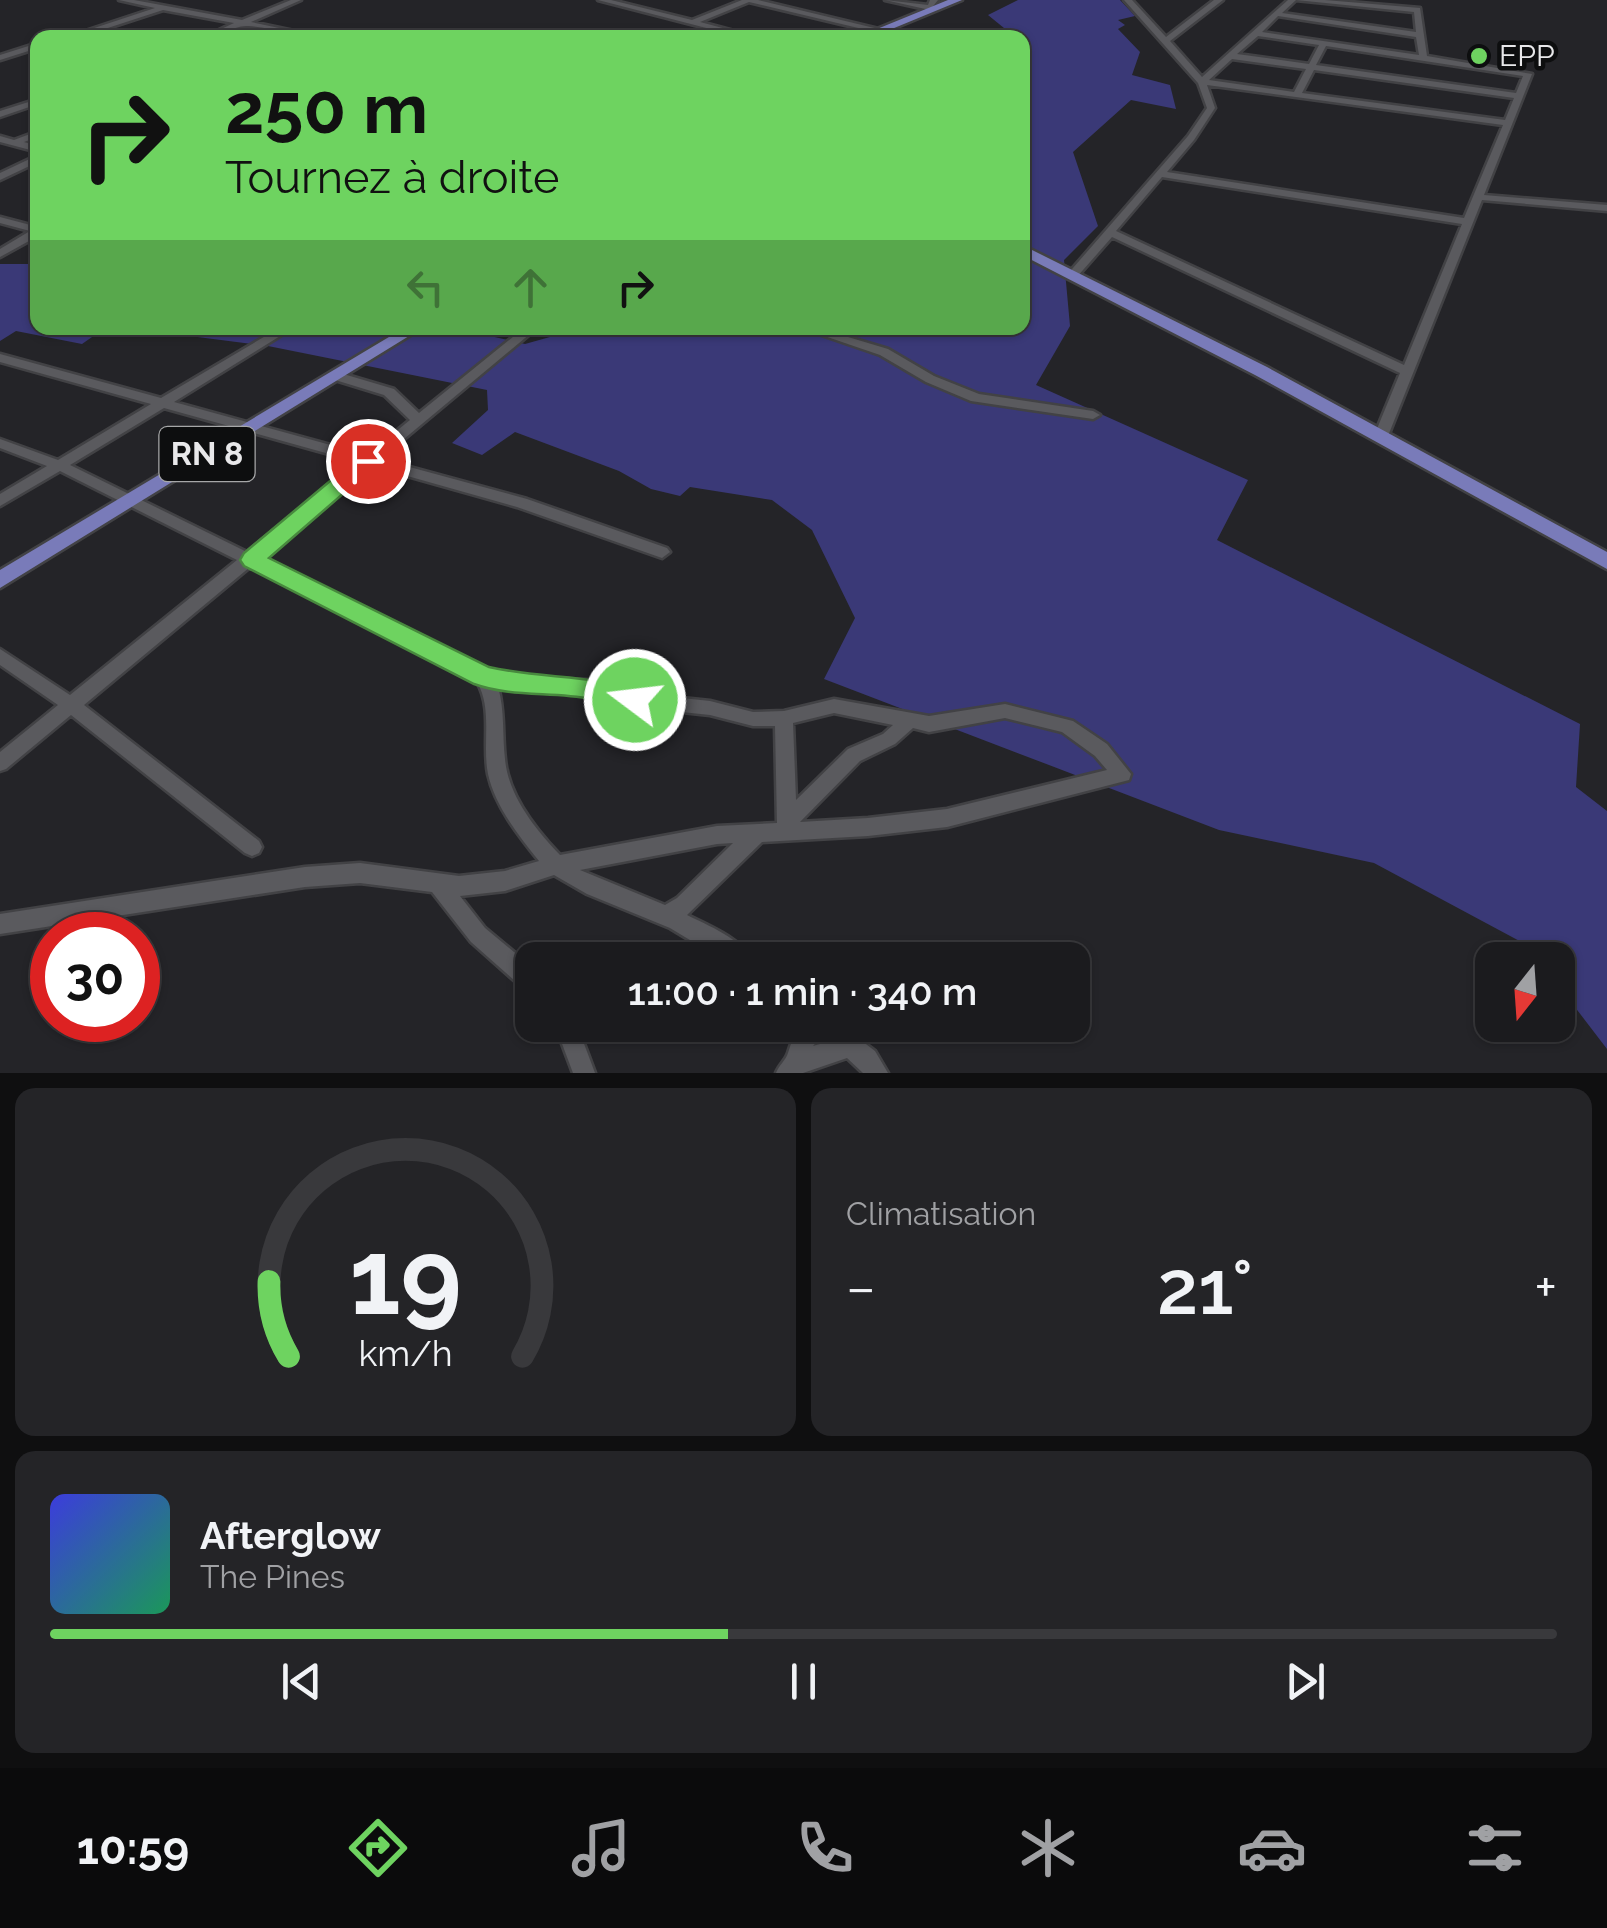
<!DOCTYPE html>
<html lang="fr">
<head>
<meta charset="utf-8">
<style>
  :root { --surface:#1b1b1e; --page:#242427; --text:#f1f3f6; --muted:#a0a1a4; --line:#39393c; --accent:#6ed360 }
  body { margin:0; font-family:Raleway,sans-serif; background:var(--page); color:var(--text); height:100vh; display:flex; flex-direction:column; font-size:38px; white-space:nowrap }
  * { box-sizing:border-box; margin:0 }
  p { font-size:32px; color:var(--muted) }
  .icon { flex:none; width:55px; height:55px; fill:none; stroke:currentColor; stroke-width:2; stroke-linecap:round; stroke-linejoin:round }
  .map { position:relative; height:1073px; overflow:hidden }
  .details { display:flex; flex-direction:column; gap:15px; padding:15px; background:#0f0f10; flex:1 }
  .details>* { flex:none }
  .guide { position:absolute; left:30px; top:30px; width:1000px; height:305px; border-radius:20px; box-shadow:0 2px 8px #0004,0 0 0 2px var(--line); background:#6ed360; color:#111; overflow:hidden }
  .needle { width:65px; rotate:197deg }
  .controls { position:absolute; left:1475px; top:942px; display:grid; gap:20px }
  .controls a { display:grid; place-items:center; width:100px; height:100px; border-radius:20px; background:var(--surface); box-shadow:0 2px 8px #0004,0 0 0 2px var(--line); font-size:50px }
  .speed { position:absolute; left:30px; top:912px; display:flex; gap:20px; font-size:50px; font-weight:700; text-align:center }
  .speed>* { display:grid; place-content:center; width:130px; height:130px; border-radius:50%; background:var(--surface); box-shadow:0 2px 8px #0004,0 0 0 2px var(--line); line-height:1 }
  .speed .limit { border:15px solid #d22; background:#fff; color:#111 }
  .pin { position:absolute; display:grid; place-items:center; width:85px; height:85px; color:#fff; margin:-42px; border:5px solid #fff; border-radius:50%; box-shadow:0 2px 10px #0007 }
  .me { position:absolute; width:110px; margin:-55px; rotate:285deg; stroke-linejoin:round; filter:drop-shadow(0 0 8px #0008) }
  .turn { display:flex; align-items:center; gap:35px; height:210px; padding:0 30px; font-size:45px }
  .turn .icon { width:130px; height:130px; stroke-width:2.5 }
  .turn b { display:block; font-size:70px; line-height:85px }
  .lanes { display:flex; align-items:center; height:95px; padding:0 30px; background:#0003; justify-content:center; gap:50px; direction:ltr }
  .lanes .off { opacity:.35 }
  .big { font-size:75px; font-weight:600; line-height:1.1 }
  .details .widget { flex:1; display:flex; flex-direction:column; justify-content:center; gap:15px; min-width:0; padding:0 35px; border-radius:20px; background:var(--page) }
  .details .dial { align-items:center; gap:0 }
  .dial svg { height:260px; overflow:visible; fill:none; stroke:var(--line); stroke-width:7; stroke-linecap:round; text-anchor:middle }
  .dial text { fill:var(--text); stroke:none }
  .song { display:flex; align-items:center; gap:30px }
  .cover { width:120px; height:120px; border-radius:15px; background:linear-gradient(135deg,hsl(240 70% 55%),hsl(150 70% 35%)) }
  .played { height:10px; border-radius:5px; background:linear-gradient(90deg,var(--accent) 45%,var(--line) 45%) }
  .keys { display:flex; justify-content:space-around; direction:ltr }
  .heat { display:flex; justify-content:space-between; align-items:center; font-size:55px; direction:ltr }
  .details .tiles { flex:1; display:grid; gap:15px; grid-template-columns:1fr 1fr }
  .widget:last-child { grid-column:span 2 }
  .trip { position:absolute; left:515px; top:942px; width:575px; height:100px; border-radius:20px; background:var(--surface); box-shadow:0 2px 8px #0004,0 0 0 2px var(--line); font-weight:600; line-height:100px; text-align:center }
  .tab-bar { display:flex; height:160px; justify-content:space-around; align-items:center; background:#0b0b0c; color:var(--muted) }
  .tab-bar .icon { width:70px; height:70px }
  .tab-bar .current { color:var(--accent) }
  .tab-bar b { font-size:45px; color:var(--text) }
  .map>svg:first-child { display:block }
  .green { fill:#3a3977 }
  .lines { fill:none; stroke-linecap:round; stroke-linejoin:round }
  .minor-casing { stroke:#424245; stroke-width:5 }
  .major-casing { stroke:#424245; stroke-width:5 }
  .minor { fill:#5a5a5e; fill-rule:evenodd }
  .major { fill:#797bb9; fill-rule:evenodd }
  .route { fill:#6ed360; stroke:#48893e; stroke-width:2.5 }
  .poi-dot { fill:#6ed360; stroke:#0d0e0f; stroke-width:4 }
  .labels { text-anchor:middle; stroke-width:9; stroke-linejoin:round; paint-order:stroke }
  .far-poi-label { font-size:30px; fill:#e8e8ea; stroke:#0d0e0f; text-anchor:start }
  .shield { fill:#0d0e0f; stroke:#a6a7a8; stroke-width:2.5 }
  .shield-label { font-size:32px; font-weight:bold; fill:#e8e8ea }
</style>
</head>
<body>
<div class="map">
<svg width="1607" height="1073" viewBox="0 0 1607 1073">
  <rect width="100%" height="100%" fill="#242428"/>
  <!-- green -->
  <path class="green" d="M1018 0H1120L1135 16 1118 20 1125 25 1118 29 1140 52 1132 75 1170 85 1176 109 1131 100 1073 152 1098 226 1064 260 1070 326 1036 385 1248 480 1217 540 1580 724 1576 787 1607 811V1049L1558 985V960H1538L1527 945 1374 863 1219 830 824 679 855 618 812 530 772 500 690 487 680 496 651 489 619 471 515 432 482 455 452 443 488 410 487 390 268 346 127 328H455L525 344 582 328H1022V38L1015 37 988 15Z
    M37 264 38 328H105L82 344 16 331 0 341V264Z"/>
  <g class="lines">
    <!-- minor casing -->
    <g class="minor-casing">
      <path id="minor" d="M119 0H134L242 20 291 0H301L251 22 327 38C299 38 274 28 248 26 233 25 219 38 202 38L234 23 163 10 77 38H64L155 8Z
        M598 0H611L692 20 742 0H758L916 38H900L749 2 700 22 760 38H745Z
        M885 0 928 5 930 0H938L930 10Z
        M1124 0H1132L1166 37 1214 0H1223L1170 41 1202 77 1288 0H1296L1282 13 1416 32 1414 12 1296 0H1325L1420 8 1427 56 1532 74 1484 195 1607 205V211L1482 200 1388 436 1381 440 1376 439 1374 436 1400 373 1112 237 1076 278 1072 279 1066 276 1188 136 1207 108 1198 83ZM1278 16 1416 37 1419 55 1262 32ZM1258 36 1319 45 1309 64 1237 54ZM1326 46 1523 76 1516 93 1316 65ZM1232 59 1306 69 1294 92 1209 80ZM1314 70 1514 98 1505 120 1302 93ZM1207 85 1503 125 1464 218 1167 172 1194 140 1215 108ZM1162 177 1462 224 1404 365 1116 231Z
        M38 43V48L0 60V55Z
        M38 99V104L0 117V111Z
        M38 131V137L24 142 38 146V152L0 142V136L14 140Z
        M38 155V162L0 180V173Z
        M0 217 38 227V236L0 257V249L30 231 0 223Z
        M279 328H293L174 402 367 455 410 420 384 395 332 379V373H340L394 389 419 413 524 328H537L380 459 527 499 667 548 670 552 662 558 517 507 372 466 260 559 486 671 516 677 588 680 635 693 710 701 753 712 784 711 834 699 929 716 1005 704 1073 721 1107 744 1131 774 1129 780 947 827 868 836 762 842 687 915C707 925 742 939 752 960H723L670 928 587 894 554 875 505 891 460 896 485 928 532 967V992L524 989 471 942 432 892 360 883 305 887 0 934V914L305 867 360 863 459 876 505 871 539 861C519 836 495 806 488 774 482 744 493 709 477 682L250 567 84 705 259 841 262 847 259 853 252 856 245 853 71 715 6 769 0 771V752L58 705 0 665V649L70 695 237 560 60 471 0 506V494L47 466 0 448V439L58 460 151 404 0 362V354L161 398ZM164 408 358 462 247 552 70 465ZM498 687 516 691 588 694 635 707 710 715 753 726H775L777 823 717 826 560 855C535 829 508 795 505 759 502 735 505 711 498 687ZM834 713 893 725 883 734 848 749 796 800 793 723ZM1005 718 1062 732 1095 756 1107 770 947 809 868 818 800 822 860 761 895 744 913 728 929 732ZM733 843 677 898 665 905 580 870 717 844Z
        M801 328H818L888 349 934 376 979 394 1093 411 1100 415 1093 419 971 401 926 382 880 355Z
        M555 1025H577L595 1073H573Z
        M802 1025H841L875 1051 888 1073H863L847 1058 803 1073H776C779 1065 786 1060 788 1053 792 1041 793 1035 802 1025ZM821 1037 827 1042 813 1046Z"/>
    </g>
    <!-- major casing -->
    <g class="major-casing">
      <path id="major" d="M948 0H962L870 38H855Z
        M1022 245 1267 367 1607 552V569L1255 375 1022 255Z
        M404 328H422L0 588V570Z"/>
    </g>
    <!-- minor -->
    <use href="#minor" class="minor"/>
    <!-- major -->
    <use href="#major" class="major"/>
  </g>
  <!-- route -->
  <path class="route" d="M368 454 378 461 375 466 269 558 489 667C541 679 593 674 645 692L648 700 645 708C628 713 609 703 591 699 552 691 513 698 474 684L244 566 240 560 244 553 360 456Z"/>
  <!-- markers -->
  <circle class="poi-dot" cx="1479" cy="56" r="10"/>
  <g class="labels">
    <!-- far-poi labels -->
    <g class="far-poi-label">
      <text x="1499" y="66">EPP</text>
    </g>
    <!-- shield labels -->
    <rect class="shield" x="159.5" y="427" width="95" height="54" rx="8"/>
    <g class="shield-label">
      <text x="207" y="465">RN 8</text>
    </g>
  </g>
</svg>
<div class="controls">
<a><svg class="needle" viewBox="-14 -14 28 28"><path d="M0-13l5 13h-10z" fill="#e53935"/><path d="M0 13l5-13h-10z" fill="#a0a1a4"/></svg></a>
</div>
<div class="speed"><div class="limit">30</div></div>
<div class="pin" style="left:368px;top:461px;background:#d93025"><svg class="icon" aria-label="arrive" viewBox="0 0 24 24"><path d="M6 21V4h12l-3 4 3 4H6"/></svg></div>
<svg class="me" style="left:635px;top:700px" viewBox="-20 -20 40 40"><circle r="17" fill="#6ed360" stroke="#fff" stroke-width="3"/><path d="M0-11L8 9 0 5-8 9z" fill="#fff"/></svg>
<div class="trip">11:00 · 1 min · 340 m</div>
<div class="guide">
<div class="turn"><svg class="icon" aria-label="right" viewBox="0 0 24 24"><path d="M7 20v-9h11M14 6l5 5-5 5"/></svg><div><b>250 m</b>Tournez à droite</div></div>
<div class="lanes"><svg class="icon off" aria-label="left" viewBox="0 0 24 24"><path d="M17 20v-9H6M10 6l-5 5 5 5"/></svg><svg class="icon off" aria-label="ahead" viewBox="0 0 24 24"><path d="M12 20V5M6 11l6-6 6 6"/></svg><svg class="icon" aria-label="right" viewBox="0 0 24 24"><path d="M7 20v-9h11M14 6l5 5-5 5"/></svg></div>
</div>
</div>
<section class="details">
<div class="tiles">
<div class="widget dial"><svg viewBox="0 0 100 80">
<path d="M14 69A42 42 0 1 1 86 69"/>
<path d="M14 69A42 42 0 0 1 8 46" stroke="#6ed360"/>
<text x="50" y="56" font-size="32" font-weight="700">19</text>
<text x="50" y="72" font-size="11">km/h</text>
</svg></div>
<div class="widget"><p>Climatisation</p>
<div class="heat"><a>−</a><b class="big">21°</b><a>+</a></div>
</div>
<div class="widget">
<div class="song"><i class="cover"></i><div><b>Afterglow</b><p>The Pines</p></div></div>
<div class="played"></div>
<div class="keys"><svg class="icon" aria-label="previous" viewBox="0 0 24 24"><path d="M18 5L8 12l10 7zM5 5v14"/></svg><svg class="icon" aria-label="pause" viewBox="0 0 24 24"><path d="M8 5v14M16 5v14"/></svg><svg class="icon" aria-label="next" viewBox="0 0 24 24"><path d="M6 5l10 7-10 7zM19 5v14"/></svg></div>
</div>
</div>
</section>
<nav class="tab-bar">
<b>10:59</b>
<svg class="icon current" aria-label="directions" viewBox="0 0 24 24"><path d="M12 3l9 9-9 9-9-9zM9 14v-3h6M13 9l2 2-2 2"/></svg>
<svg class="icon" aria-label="music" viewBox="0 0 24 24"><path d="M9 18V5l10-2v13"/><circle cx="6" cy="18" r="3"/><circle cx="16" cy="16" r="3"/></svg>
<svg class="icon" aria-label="phone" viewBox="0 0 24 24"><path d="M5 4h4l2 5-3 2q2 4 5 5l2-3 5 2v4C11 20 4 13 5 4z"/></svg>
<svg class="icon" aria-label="climate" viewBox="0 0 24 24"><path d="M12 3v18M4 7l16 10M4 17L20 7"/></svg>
<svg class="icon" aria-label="car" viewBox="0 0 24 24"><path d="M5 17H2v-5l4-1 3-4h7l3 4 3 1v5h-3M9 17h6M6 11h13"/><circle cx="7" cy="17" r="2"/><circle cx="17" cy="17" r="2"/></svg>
<svg class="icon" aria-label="filters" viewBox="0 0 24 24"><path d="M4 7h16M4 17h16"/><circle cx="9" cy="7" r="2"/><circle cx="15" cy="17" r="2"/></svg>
</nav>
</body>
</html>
